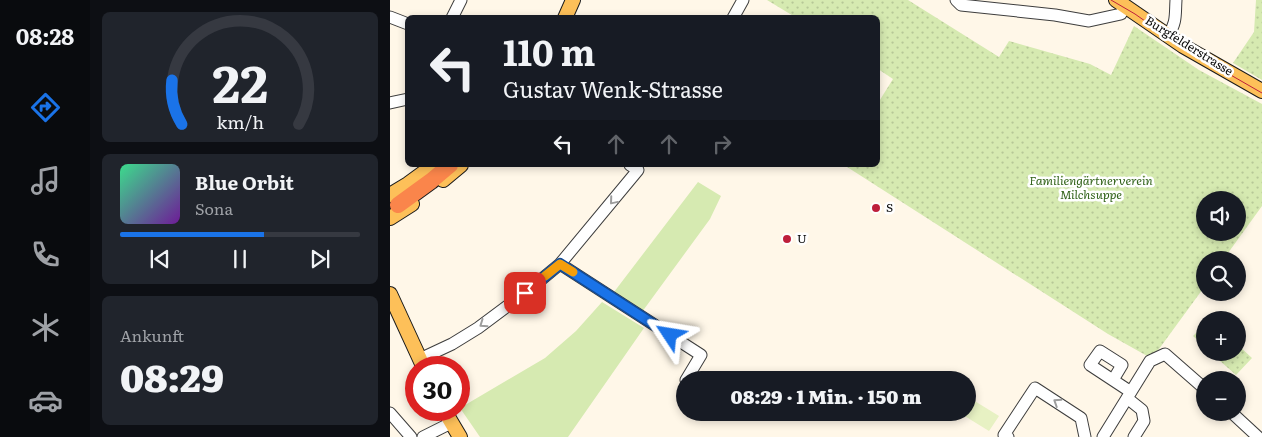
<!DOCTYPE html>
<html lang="de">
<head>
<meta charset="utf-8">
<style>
  :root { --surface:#171b24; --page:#20242c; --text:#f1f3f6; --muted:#9ea1a6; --line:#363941; --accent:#1a73e8 }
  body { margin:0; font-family:Literata,serif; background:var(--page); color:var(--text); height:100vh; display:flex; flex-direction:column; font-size:19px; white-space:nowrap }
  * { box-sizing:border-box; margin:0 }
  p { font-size:16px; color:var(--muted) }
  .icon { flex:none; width:28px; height:28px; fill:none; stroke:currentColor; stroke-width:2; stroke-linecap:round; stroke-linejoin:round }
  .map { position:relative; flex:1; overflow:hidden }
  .sheet { display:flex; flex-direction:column; gap:12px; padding:12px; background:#0d0f14; width:300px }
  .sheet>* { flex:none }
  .guide { position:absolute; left:15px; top:15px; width:475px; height:152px; border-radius:8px; box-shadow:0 2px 8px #0003; background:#171b24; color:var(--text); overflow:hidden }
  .controls { position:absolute; left:806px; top:191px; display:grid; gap:10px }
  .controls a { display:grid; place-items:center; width:50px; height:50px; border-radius:50%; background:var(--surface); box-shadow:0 2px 8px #0003; font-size:25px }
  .speed { position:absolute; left:15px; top:356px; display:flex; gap:10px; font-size:25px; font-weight:700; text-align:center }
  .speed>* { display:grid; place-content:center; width:65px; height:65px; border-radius:50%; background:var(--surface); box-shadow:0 2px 8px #0003; line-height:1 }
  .speed .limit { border:8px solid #d22; background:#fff; color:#111 }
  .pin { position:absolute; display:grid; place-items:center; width:42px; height:42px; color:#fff; margin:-21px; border-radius:10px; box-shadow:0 2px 8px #0006 }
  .me { position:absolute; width:55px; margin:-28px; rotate:303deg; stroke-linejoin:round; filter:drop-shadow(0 0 4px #0008) }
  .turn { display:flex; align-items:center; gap:18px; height:105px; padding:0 15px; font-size:22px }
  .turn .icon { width:65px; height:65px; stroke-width:2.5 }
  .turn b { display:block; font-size:35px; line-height:42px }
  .lanes { display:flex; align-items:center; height:48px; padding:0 15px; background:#0003; justify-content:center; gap:25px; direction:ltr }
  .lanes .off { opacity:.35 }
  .big { font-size:38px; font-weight:800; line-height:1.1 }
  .sheet .card { flex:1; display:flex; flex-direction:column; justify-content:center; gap:8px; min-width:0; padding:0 18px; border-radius:8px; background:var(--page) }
  .sheet .dial { align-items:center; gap:0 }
  .dial svg { height:130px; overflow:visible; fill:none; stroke:var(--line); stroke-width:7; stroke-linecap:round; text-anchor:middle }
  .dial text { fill:var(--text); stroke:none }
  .song { display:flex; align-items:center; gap:15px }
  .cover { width:60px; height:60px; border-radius:8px; background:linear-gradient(135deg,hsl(150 70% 55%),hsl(280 70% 35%)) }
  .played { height:5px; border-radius:2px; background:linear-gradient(90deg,var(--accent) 60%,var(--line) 60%) }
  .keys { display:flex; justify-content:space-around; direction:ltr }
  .trip { position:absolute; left:286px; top:371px; width:300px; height:50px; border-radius:25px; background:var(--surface); box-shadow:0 2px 8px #0003; font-weight:800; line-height:50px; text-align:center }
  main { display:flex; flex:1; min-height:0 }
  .dock { display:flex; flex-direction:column; width:90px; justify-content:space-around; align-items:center; background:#090b0e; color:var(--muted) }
  .dock .icon { width:35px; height:35px }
  .dock .selected { color:var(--accent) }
  .dock b { font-size:22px; color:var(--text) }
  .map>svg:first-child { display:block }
  .grass { fill:url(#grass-dots); fill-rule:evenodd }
  .park { fill:#d6eab1 }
  .pitch { fill:#e7f1c3 }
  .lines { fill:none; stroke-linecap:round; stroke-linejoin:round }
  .minor-casing { stroke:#3d3d3d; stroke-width:13 }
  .major-casing { stroke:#1b1b1b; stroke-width:16 }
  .highway-casing { stroke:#1b1b1b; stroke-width:18 }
  .minor { stroke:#fff; stroke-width:11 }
  .major { stroke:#fdc059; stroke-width:14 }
  .highway { stroke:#fa854b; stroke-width:16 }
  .tram { stroke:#be1f3b; stroke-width:1 }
  .oneway { stroke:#9d9d9d }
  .route-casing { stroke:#114b97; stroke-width:12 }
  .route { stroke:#1a73e8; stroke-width:9 }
  .slow { stroke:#f59e0b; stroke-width:9 }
  .poi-dot { fill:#be1f3b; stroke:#fff; stroke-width:2 }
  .labels { text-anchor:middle; stroke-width:5; stroke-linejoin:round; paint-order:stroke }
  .street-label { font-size:12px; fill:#0a0a0a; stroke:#fff }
  .park-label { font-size:12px; font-style:italic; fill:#32631a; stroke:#fff }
  .poi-label { font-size:12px; fill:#0a0a0a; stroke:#fff; text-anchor:start }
</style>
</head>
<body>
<main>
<nav class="dock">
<b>08:28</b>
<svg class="icon selected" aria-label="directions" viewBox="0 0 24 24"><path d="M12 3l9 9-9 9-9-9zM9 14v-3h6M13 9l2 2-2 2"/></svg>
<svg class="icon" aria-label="music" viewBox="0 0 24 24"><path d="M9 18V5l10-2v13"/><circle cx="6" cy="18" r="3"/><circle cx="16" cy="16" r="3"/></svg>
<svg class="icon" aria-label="phone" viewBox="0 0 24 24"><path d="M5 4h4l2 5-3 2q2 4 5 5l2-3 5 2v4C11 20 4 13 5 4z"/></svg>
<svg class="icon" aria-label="climate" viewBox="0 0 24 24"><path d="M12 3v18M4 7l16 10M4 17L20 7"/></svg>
<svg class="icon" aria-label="car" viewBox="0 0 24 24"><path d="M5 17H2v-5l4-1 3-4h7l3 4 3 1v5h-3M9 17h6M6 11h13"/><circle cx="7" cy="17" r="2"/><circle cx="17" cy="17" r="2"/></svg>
</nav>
<section class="sheet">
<div class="card dial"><svg viewBox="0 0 100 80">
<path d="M14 69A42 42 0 1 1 86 69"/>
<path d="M14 69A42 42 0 0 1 8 42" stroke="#1a73e8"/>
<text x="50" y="56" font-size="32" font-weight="700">22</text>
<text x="50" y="72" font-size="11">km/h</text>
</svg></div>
<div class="card">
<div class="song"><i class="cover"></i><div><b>Blue Orbit</b><p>Sona</p></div></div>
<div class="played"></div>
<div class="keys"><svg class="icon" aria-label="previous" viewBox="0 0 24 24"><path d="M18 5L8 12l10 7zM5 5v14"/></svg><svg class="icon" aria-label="pause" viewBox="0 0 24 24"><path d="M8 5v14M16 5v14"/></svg><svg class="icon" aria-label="next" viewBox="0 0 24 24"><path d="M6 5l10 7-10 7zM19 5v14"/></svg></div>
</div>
<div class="card"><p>Ankunft</p><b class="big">08:29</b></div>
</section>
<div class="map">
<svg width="872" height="437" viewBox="0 0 872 437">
  <defs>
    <pattern id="grass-dots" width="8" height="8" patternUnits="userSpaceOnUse" patternTransform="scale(1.25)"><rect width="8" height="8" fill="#d6eab1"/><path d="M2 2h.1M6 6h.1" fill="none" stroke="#b6c797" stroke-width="1.8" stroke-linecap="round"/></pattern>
  </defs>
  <rect width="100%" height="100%" fill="#fff7e8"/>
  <!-- grass -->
  <path class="grass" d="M377 0H518L609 57 619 41 700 64 721 75 744 26 809 70 872 104V206L833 260H815V286L769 349 759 357 718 334 454 165H488V103L503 79 488 69V18L405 17ZM815 200H848V232H815Z
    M866 0H872V80L843 63 864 32Z
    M815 324V347L803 336Z
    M848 345 862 358 846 375 821 353 848 352Z"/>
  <!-- park -->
  <path class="park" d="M308 182 331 196 320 219 252 312 224 292Z
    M212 302 254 328 178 437H90L70 408 155 358 186 331Z"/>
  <!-- pitch -->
  <path class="pitch" d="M583 400 609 416 599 431 573 415 575 413 578 412V408Z"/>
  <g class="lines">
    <!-- minor casing -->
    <g class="minor-casing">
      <path id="minor" d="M566 0 571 5 665 15 699 21 731 14 735 5
        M0 17 18 24
        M62 18 71 0
        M343 18 353 0
        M778 35C787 23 785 14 786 0
        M0 103 18 99
        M170 264 311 355 296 380
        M30 359 62 344 88 328 135 293 170 264 248 170 240 165
        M723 380 732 365 710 351 700 365 741 392
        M737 398 752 410 754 421 744 437
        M841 412 868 437
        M0 413 21 437
        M33 437 61 423
        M618 437 614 435 645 388 691 418 695 437
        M713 437 760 361 775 354 815 389"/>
    </g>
    <!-- major casing -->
    <g class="major-casing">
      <path id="major" d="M726 0 793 46 872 91
        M175 18 183 0
        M53 180 71 165
        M0 195 18 184 44 165
        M0 218 22 204
        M0 294 34 368
        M54 410 70 437"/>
    </g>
    <!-- highway casing -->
    <g class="highway-casing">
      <path id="highway" d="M8 205 41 181 60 165"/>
    </g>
    <!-- minor -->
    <use href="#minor" class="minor"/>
    <!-- major -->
    <use href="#major" class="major"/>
    <!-- highway -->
    <use href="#highway" class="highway"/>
    <!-- tram -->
    <path class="tram" d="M721 0 745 14 792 47 872 93"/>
  </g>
  <!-- one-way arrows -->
  <defs><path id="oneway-chevron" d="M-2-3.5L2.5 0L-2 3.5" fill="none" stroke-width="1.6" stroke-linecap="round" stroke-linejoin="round" transform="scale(1.25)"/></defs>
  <g class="oneway">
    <use href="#oneway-chevron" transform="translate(223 201) rotate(130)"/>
    <use href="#oneway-chevron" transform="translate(93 324) rotate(145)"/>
    <use href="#oneway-chevron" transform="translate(667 402) rotate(-147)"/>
  </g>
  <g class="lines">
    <!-- route casing -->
    <g class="route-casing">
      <path id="route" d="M135 293 170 264 280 335"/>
    </g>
    <!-- route -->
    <use href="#route" class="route"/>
    <!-- slow -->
    <path class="slow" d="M155 276 170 264 183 272"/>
  </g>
  <!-- markers -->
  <g class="poi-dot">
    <circle cx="486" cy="208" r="5"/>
    <circle cx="397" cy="239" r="5"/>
  </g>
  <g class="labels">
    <!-- street labels -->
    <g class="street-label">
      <text transform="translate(799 46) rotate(32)" y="4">Burgfelderstrasse</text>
    </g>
    <!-- park labels -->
    <g class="park-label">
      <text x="701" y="185">Familiengärtnerverein<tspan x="701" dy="14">Milchsuppe</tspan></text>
    </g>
    <!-- poi labels -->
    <g class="poi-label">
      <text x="496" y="212">S</text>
      <text x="407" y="243">U</text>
    </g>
  </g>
</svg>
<div class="controls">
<a><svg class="icon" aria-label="sound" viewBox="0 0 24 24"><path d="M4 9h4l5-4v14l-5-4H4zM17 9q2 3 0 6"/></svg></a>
<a><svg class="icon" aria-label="search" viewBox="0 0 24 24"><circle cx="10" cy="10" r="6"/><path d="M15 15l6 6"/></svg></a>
<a>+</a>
<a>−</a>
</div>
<div class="speed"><div class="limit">30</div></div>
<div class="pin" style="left:135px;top:293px;background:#d93025"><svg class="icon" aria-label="arrive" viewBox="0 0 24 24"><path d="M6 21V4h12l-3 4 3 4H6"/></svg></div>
<svg class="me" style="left:280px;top:335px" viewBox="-20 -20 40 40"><path d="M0-17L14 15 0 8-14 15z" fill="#1a73e8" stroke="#fff" stroke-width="4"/></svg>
<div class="trip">08:29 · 1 Min. · 150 m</div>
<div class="guide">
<div class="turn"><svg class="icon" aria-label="left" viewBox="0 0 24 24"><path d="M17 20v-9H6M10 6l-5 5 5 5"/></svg><div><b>110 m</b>Gustav Wenk-Strasse</div></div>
<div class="lanes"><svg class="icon" aria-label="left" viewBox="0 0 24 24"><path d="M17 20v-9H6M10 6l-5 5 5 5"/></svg><svg class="icon off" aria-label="ahead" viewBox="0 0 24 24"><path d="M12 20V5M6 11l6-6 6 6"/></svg><svg class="icon off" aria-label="ahead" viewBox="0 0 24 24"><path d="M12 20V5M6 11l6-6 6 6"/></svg><svg class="icon off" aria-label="right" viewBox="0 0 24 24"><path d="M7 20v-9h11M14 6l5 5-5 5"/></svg></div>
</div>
</div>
</main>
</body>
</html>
